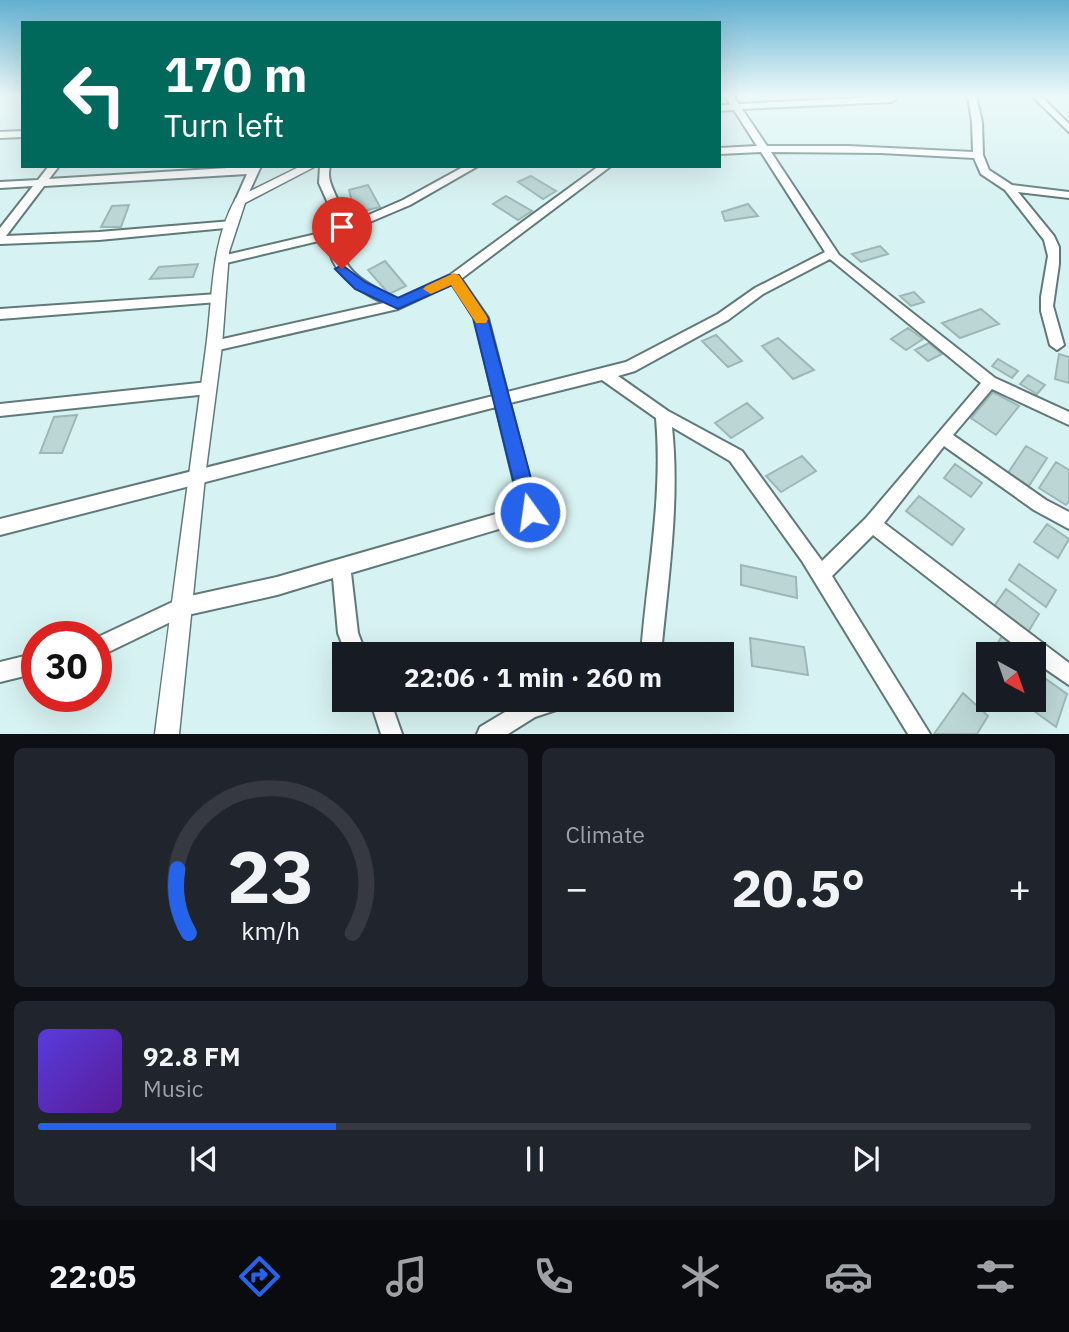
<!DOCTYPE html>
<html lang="en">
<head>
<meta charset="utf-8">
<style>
  :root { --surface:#171b24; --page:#20242c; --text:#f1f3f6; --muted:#9ea1a6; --line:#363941; --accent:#2563eb }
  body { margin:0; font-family:"IBM Plex Sans",sans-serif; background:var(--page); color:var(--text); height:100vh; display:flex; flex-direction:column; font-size:26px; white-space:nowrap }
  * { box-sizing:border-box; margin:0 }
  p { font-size:23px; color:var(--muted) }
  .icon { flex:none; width:38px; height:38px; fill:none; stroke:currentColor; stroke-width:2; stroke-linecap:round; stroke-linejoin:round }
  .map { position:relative; height:734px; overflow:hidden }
  .side { display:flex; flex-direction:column; gap:14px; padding:14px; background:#0d0f14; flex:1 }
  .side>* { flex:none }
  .hud { position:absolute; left:21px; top:21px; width:700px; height:147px; border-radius:0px; box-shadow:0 7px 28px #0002; background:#00695c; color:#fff; overflow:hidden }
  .needle { width:46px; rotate:140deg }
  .tools { position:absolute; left:976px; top:642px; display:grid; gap:14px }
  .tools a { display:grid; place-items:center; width:70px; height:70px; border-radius:0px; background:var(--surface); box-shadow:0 7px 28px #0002; font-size:35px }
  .speed { position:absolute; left:21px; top:621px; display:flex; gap:14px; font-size:35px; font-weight:700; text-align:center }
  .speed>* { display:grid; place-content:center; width:91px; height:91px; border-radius:50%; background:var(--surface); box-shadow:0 7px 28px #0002; line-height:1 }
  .speed .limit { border:10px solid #d22; background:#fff; color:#111 }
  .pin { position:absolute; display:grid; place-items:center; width:60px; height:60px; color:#fff; margin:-72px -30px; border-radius:50% 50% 50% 0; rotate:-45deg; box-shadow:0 0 7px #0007 }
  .pin .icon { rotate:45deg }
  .me { position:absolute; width:77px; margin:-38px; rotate:346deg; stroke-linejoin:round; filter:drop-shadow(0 0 5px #0008) }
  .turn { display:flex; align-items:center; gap:24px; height:147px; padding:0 28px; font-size:32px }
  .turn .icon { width:91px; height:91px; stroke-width:2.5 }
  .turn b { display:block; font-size:49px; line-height:60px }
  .big { font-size:52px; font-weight:700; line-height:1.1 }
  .side .widget { flex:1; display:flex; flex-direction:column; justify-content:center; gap:10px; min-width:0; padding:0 24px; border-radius:10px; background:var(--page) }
  .side .dial { align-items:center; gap:0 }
  .dial svg { height:182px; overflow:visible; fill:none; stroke:var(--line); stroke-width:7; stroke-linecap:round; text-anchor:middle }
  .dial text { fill:var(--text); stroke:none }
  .song { display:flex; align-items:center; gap:21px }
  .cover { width:84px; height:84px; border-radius:10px; background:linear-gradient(135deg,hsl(250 70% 55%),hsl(270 70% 35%)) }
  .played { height:7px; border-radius:4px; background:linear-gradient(90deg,var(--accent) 30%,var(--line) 30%) }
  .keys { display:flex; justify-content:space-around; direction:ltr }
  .heat { display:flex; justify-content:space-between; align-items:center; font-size:38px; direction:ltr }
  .side .tiles { flex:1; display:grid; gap:14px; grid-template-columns:1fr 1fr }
  .widget:last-child { grid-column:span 2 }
  .trip { position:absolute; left:332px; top:642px; width:402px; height:70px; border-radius:0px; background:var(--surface); box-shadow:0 7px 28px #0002; font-weight:700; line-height:70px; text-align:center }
  .dock { display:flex; height:112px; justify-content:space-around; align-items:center; background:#090b0e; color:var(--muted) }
  .dock .icon { width:49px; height:49px }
  .dock .active { color:var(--accent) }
  .dock b { font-size:32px; color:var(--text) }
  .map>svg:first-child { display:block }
  .building { fill:#bcd6d6; stroke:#9db7b7; stroke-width:2 }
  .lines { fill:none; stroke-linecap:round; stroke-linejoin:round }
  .minor-casing { stroke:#617979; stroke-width:4 }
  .tertiary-casing { stroke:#617979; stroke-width:3 }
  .minor { fill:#fff; fill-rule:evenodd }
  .tertiary { fill:#fff; fill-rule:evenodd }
  .route { fill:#2563eb; stroke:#184099; stroke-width:2 }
  .slow { fill:#f59e0b }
</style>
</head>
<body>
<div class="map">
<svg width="1069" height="734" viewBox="0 0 1069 734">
  <rect width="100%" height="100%" fill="#d7f2f2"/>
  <!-- building -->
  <path class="building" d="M531 176 556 191 543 199 518 182Z
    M368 185 380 207 355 213 349 190Z
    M506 196 532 211 518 220 493 204Z
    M748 204 758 216 725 221 722 212Z
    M129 205 121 227H101L112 206Z
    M880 246 888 254 861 262 852 254Z
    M385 261 406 286 389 294 368 270Z
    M198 264 193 277 150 279 159 267Z
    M914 292 924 302 911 306 900 296Z
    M981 309 999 324 960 338 942 323Z
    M908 328 923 339 906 350 891 339Z
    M716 335 742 361 728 367 702 341Z
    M778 338 814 370 793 379 762 346Z
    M929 343 942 354 928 361 915 350Z
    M1059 354 1069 357V383L1055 379Z
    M998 359 1018 371 1012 378 992 366Z
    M1028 375 1045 385 1037 394 1020 384Z
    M993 392 1019 406 996 435 971 418Z
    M747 403 763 418 731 438 715 423Z
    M77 415 62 453H40L54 417Z
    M1026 446 1047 458 1029 486 1008 473Z
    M802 456 816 471 781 492 766 476Z
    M1056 462 1069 470V501L1066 505 1039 488Z
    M955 464 982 483 971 497 944 478Z
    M919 496 964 529 952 545 906 511Z
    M1047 524 1069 539 1058 558 1034 542Z
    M1019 564 1056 590 1046 607 1009 580Z
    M741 565 796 577 797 598 741 585Z
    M1006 589 1039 614 1027 634 993 608Z
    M1002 636 1026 654H991Z
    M750 638 804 647 808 675 752 666Z
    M1039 674 1067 694 1056 727 1027 706 1030 700H1034V687Z
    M963 693 988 716 977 734H934Z"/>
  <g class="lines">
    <!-- minor casing -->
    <g class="minor-casing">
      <path id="minor" d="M725 96H733L739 104 895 96 896 99 892 102 742 109 767 146H848L973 152 972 122 968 96H976L982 122 983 155 989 170 1012 185 1069 192V198L1018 192 1054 236 1059 247V264L1053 306 1064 345 1057 350 1050 345 1041 311V297L1048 256 1044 240 1005 190 981 174 974 158 881 153 771 152 839 255 995 378 1069 412V425L992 389 953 435 1046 500 1069 512V529L1034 510 944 446 884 523 1069 663V685L1034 661V654H1026L873 535 832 576 930 734H908L802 561 730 461 672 427C680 502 668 579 661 654H641C647 575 663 498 656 418L602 380 510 403 538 512 536 518 351 573 358 633 366 654H346L338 633 333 578 277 595 183 616 96 658V638L181 598 277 577 520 507 496 407 0 535V519L493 396 475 319 452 284 398 309 214 351 209 350 207 346 214 341 384 303C355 289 330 273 327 239L222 264 216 260 222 256 329 231 331 210 319 183 320 166H330C324 188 346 199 341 227L403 200 465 166H478L410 205 339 235C338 271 369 286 398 299L450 275 599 166H611L461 279 488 318 507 392 626 362 718 314 755 288 825 252 761 152 719 154V148L757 146 734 110 719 111V105H730ZM830 259 981 383 866 518 822 561 742 451 668 411 618 376 635 371 728 320 763 294Z
        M1032 96H1041L1069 124V132Z
        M23 131V137L0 138V132Z
        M49 166H59L49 179 261 166 245 201 240 204 235 201 247 174 44 186 6 236 99 232 232 221 236 223V227L99 240 0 244V228L33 186 0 188V182L38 180Z
        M218 294 224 298 218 302 0 319V309Z
        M208 382 213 384 215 388 213 392 208 394 0 416V404Z
        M37 653V673L0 682V662Z
        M370 700H390L402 734H381Z
        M525 700H568L565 707 535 717 508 734H477L480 727Z"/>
    </g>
    <!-- tertiary casing -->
    <g class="tertiary-casing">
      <path id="tertiary" d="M301 166H316L245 203 229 252 222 346 205 477 179 734H155C171 605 189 477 206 348 213 297 210 245 236 198Z"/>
    </g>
    <!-- minor -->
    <use href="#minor" class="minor"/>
    <!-- tertiary -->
    <use href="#tertiary" class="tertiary"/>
  </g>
  <!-- sky -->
  <linearGradient id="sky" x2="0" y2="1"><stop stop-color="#62b0d1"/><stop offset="0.48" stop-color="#edf9f9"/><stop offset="1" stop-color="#edf9f9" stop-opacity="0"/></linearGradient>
  <rect width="1069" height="199" fill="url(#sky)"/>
  <!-- route -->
  <path class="route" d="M342 265 365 282 398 298 449 275H459L488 318 540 512 537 519 530 521 523 519 521 512 473 318 452 285 398 309 355 289 335 269Z"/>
  <!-- slow -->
  <path class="slow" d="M454 273 459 275 486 315 488 319 486 323H476L451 285 431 294 423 289 426 286Z"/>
</svg>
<div class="tools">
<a><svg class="needle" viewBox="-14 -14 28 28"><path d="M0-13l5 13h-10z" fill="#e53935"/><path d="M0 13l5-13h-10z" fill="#9ea1a6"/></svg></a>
</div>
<div class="speed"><div class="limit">30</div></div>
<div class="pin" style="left:342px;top:269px;background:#d93025"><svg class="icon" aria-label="arrive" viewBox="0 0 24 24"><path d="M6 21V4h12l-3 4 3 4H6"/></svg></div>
<svg class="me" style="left:530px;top:512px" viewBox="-20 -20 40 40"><circle r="17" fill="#2563eb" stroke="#fff" stroke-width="3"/><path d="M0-11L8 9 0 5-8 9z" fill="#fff"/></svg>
<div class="trip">22:06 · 1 min · 260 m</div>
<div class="hud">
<div class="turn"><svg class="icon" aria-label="left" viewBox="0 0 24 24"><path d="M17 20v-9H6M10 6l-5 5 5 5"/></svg><div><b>170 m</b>Turn left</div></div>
</div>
</div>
<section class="side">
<div class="tiles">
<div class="widget dial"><svg viewBox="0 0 100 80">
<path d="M14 69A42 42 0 1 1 86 69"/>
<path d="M14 69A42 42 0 0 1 9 41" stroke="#2563eb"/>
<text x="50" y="56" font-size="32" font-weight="700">23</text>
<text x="50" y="72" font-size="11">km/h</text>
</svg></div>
<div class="widget"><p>Climate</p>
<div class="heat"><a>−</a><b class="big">20.5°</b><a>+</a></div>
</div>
<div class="widget">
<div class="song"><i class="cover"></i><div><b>92.8 FM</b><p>Music</p></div></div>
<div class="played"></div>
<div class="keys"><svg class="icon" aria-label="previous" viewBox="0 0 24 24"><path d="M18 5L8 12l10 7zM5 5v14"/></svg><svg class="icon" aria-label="pause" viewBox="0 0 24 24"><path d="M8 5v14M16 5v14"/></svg><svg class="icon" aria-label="next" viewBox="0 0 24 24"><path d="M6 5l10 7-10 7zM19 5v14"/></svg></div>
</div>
</div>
</section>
<nav class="dock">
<b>22:05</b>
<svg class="icon active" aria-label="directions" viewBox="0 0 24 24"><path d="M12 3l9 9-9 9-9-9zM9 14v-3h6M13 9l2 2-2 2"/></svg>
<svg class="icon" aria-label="music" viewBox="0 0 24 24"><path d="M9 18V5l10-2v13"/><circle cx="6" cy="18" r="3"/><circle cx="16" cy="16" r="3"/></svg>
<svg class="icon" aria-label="phone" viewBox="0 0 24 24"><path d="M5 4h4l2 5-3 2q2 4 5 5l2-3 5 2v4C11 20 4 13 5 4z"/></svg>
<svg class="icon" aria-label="climate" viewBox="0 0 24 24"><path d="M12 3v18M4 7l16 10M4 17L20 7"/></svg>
<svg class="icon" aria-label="car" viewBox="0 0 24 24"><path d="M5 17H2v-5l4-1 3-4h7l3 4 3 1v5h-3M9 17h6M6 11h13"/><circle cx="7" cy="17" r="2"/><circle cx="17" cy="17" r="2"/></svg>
<svg class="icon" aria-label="filters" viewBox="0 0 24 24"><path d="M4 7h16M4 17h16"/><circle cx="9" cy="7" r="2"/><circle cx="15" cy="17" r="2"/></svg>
</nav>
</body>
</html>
